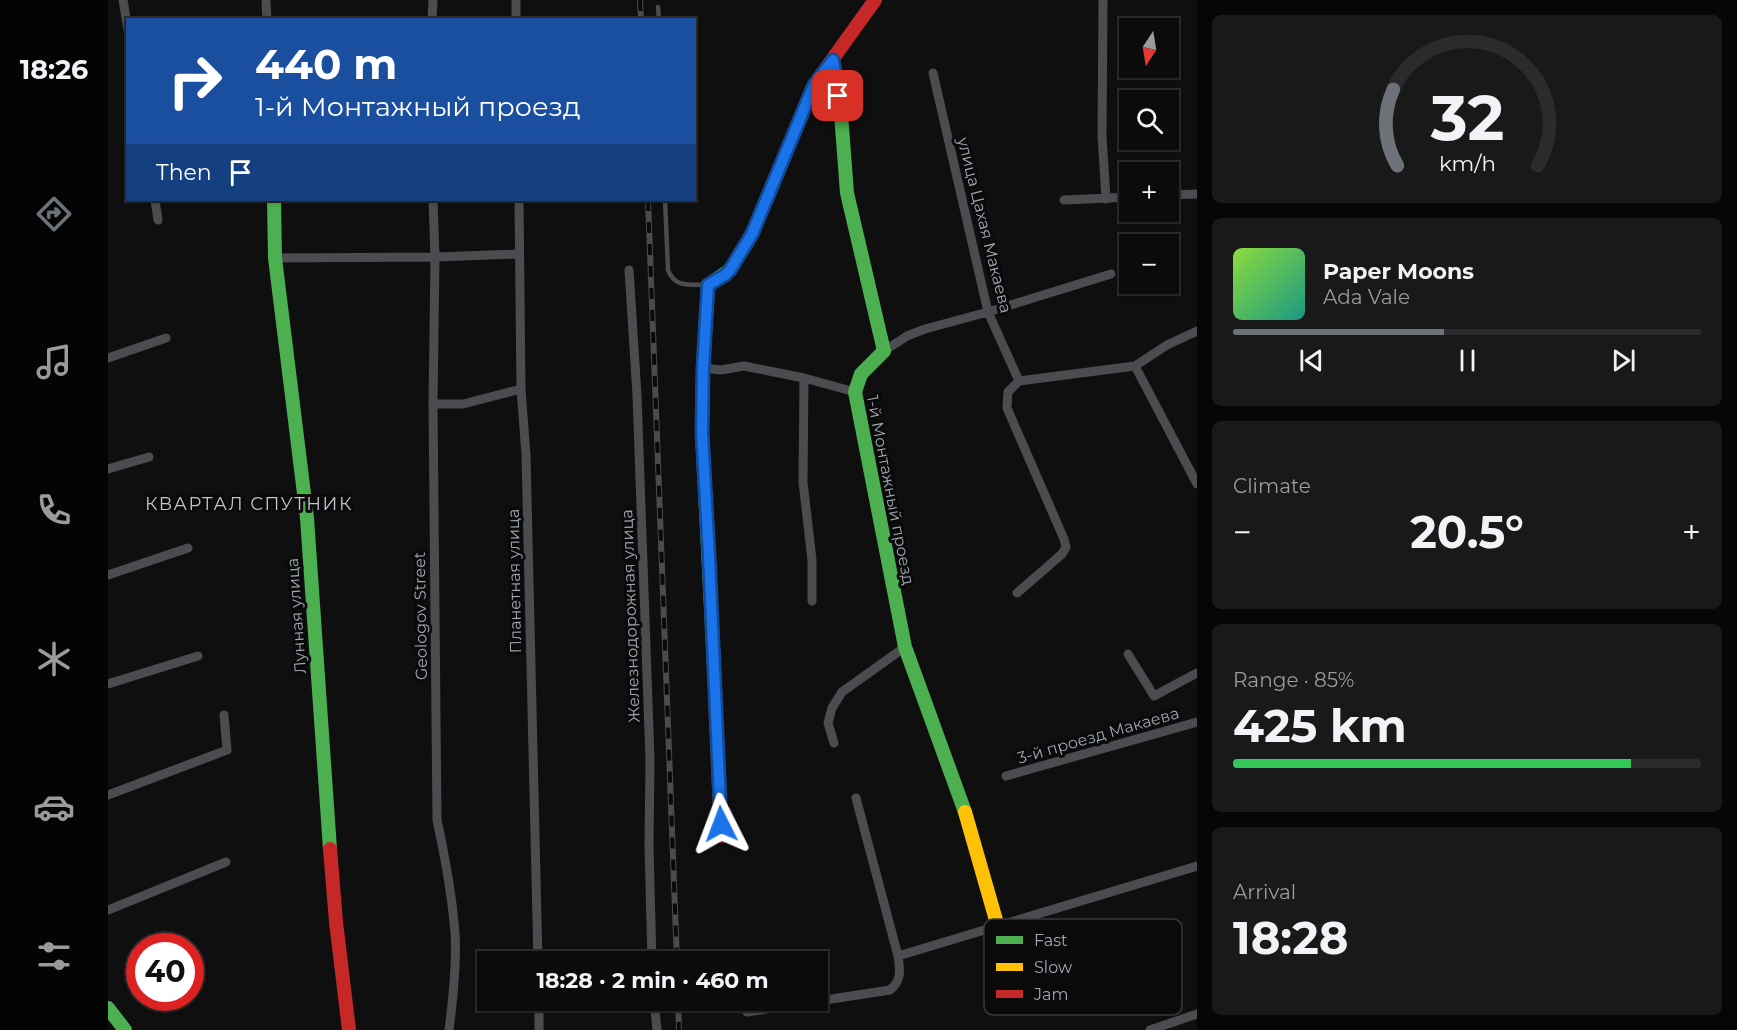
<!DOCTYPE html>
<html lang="en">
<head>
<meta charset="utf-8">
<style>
  :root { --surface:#0b0b0c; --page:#19191a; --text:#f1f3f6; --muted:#9a9b9d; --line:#2b2b2d; --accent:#6d7279 }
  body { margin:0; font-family:Montserrat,sans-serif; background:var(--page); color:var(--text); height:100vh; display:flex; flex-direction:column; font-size:22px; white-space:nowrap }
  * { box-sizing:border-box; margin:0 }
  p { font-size:20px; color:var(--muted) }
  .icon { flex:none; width:33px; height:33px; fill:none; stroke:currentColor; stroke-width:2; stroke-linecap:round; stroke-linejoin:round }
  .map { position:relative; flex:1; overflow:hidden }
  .details { display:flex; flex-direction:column; gap:15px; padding:15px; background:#060607; width:540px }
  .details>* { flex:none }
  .guide { position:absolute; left:18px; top:18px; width:570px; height:183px; border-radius:0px; box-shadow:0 2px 4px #0004,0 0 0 2px var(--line); background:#1a4fa0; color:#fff; overflow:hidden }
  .needle { width:39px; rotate:192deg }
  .fabs { position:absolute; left:1011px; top:18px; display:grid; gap:12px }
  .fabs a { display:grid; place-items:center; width:60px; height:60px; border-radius:0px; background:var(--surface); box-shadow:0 2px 4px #0004,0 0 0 2px var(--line); font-size:30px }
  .speed { position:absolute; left:18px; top:933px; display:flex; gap:12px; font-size:30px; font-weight:700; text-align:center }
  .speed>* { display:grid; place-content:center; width:78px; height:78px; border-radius:50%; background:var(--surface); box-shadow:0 2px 4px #0004,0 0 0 2px var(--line); line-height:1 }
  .speed .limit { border:9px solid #d22; background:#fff; color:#111 }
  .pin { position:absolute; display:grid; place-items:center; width:51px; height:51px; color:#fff; margin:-26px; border-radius:12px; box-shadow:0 3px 9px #0006 }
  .me { position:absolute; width:66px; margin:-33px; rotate:357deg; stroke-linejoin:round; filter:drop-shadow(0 0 4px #0008) }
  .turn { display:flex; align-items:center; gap:21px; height:126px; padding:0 30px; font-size:27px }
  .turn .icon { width:78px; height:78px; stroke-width:2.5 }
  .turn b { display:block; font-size:42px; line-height:51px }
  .then { display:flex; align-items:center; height:57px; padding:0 30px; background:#0003; gap:12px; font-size:22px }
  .big { font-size:45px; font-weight:700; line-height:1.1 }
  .details .tile { flex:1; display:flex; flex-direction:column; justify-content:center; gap:9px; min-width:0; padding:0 21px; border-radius:9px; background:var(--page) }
  .details .dial { align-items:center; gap:0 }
  .dial svg { height:156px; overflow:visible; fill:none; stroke:var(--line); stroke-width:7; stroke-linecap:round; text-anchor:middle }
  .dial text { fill:var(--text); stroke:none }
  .song { display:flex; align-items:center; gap:18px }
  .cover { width:72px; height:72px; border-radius:9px; background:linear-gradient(135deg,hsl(90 70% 55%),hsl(170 70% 35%)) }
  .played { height:6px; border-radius:3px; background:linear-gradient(90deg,var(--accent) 45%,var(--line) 45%) }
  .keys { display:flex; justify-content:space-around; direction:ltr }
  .heat { display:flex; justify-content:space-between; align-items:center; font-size:33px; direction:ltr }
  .charge { height:9px; border-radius:4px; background:linear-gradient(90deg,#34c759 85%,var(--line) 0) }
  .trip { position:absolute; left:369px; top:951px; width:351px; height:60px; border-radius:0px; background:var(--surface); box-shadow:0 2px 4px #0004,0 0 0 2px var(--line); font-weight:700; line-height:60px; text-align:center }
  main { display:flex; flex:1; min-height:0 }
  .tabs { display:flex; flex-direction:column; width:108px; justify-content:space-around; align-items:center; background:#040405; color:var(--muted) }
  .tabs .icon { width:42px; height:42px }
  .tabs .on { color:var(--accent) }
  .tabs b { font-size:27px; color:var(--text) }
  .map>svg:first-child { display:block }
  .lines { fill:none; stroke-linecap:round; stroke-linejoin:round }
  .lane { stroke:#4a4c4f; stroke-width:4.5 }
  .street { stroke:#4a4c4f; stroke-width:9 }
  .fast { stroke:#4caf50; stroke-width:14 }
  .slow { stroke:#ffc107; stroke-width:14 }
  .jam { stroke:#c62828; stroke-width:14 }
  .rail-casing { stroke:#4a4b4e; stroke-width:6 }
  .rail { stroke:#0a0a0b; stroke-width:4; stroke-dasharray:11; stroke-linecap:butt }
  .route-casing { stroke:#114b97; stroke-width:15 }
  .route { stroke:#1a73e8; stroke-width:10 }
  .labels { text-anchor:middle; stroke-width:6; stroke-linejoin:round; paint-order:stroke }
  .street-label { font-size:16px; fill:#a0a7b2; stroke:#0a0a0b }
  .neighbourhood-label { font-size:18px; letter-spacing:1.5px; fill:#c1c5ce; stroke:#0a0a0b }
  .key { fill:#0a0a0b; stroke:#37393d; stroke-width:1.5 }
  .key-label { font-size:16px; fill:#a0a7b2 }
</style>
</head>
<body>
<main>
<nav class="tabs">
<b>18:26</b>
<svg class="icon on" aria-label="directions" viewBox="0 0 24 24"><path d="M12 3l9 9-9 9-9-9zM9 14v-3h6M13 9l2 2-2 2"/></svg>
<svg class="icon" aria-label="music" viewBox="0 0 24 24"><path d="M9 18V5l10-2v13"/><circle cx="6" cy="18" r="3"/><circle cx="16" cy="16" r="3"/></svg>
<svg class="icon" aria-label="phone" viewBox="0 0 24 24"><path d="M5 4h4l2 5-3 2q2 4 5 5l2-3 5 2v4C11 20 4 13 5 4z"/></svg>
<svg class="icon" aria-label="climate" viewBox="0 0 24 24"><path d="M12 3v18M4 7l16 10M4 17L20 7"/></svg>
<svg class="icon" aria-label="car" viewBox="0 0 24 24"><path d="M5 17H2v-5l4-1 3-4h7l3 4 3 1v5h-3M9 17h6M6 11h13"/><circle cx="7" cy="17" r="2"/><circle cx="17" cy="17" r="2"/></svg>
<svg class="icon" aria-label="filters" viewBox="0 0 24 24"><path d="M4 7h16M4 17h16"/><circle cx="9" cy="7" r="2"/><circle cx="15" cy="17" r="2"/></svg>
</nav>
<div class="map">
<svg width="1089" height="1030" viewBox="0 0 1089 1030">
  <rect width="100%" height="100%" fill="#0f0f10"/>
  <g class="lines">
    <!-- lane -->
    <path class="lane" d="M550 7 551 20
      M557 200 560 270C567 288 581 284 597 285"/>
    <!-- street -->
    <path class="street" d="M15 0 20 30
      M158 0 159 20
      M408 0V20
      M995 0 994 136 998 199
      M324 20 325 0
      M825 73 880 312 911 381 1027 366 1089 484
      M1060 195 1089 194
      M47 200 50 220
      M325 200 327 257 325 404 329 820C337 857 344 895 347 933 349 965 345 999 341 1030
      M411 200 413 389 418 455 430 962
      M956 200 1022 197
      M167 258 327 257 411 254
      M521 270 529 395 542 759 541 846 544 962
      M776 351 799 336 817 329 880 312 1003 274
      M0 358 58 338
      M1027 366 1059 345 1089 331
      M595 368 613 370 636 366 696 378 747 392
      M696 378 695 482 704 560V601
      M325 404H355L413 389
      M0 469 41 457
      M0 575 80 548
      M909 593 954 554 958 547 956 539 899 408 900 392 911 381
      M1020 654 1046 696 1089 673
      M0 684 90 656
      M726 743 720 723 724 708 734 692 797 647
      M898 776 1089 722
      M0 795 119 750 116 715
      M748 798 790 956
      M0 910 118 862
      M431 1000V1030
      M546 1000 549 1030
      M636 1000 639 1012 782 990C794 980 792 970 790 956L1089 866
      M1042 1030 1089 1014"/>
    <!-- fast -->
    <path class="fast" d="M725 60 733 114 739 193 776 351 753 374 747 392 797 647 857 812
      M166 200 167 258 199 518 222 849
      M606 667 594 433 595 368 600 285 622 270 644 234 677 155
      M0 1008 17 1030"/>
    <!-- slow -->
    <path class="slow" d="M857 812 890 927"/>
    <!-- jam -->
    <path class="jam" d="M677 155 706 85 767 0
      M606 667 613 836
      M222 849 228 922 241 1030"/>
    <!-- rail casing -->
    <g class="rail-casing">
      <path id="rail" d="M532 0 533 20
        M540 200 569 962
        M570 1000 571 1030"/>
    </g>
    <!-- rail -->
    <use href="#rail" class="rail"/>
  </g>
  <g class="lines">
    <!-- route casing -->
    <g class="route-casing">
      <path id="route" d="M613 824 601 556 594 433 595 368 600 285 617 275 622 270 644 234 706 85 725 60 730 96"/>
    </g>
    <!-- route -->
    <use href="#route" class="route"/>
  </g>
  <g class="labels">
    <!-- street labels -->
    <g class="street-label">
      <text transform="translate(877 225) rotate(76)" y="6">улица Цахая Макаева</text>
      <text transform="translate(783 490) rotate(79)" y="6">1-й Монтажный проезд</text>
      <text transform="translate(406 581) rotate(-91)" y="6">Планетная улица</text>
      <text transform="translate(188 616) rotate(-94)" y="6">Лунная улица</text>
      <text transform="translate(312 616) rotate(-91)" y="6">Geologov Street</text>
      <text transform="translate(522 616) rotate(-92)" y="6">Железнодорожная улица</text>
      <text transform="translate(990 735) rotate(-16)" y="6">3-й проезд Макаева</text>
    </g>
    <!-- neighbourhood labels -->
    <g class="neighbourhood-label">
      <text x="141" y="510">КВАРТАЛ СПУТНИК</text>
    </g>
  </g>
  <!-- legend -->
  <rect x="876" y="919" width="198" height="96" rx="9" class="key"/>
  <rect x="888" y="936" width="27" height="8" fill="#4caf50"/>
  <rect x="888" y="963" width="27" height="8" fill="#ffc107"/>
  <rect x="888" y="990" width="27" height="8" fill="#c62828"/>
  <g class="key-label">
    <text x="926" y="946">Fast</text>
    <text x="926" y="973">Slow</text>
    <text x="926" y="1000">Jam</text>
  </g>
</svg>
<div class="fabs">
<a><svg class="needle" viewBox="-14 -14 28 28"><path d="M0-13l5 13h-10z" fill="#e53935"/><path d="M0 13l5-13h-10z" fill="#9a9b9d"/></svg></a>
<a><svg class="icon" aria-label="search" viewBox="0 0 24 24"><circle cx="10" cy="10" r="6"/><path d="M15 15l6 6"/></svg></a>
<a>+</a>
<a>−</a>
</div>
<div class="speed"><div class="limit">40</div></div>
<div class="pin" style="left:730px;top:96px;background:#d93025"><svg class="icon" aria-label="arrive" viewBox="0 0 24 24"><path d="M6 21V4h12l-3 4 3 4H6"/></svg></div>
<svg class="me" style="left:613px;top:824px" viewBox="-20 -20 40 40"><path d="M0-17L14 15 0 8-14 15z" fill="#1a73e8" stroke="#fff" stroke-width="4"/></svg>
<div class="trip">18:28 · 2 min · 460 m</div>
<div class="guide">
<div class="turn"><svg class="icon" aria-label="right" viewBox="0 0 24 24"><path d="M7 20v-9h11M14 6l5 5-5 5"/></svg><div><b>440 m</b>1-й Монтажный проезд</div></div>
<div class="then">Then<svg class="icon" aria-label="arrive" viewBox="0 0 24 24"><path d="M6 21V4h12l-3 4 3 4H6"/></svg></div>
</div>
</div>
<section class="details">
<div class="tile dial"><svg viewBox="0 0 100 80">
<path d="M14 69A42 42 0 1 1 86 69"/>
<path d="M14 69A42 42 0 0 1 12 30" stroke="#6d7279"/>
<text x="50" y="56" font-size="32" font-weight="700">32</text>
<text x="50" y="72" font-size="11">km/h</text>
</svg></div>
<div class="tile">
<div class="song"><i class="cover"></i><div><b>Paper Moons</b><p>Ada Vale</p></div></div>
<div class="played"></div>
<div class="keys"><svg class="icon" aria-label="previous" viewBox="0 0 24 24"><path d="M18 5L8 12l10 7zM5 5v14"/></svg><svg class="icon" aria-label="pause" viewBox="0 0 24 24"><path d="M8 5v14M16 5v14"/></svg><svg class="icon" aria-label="next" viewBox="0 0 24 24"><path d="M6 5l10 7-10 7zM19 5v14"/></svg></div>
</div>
<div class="tile"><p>Climate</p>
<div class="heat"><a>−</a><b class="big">20.5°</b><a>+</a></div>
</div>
<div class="tile"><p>Range · 85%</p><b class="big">425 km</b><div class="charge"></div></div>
<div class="tile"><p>Arrival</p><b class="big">18:28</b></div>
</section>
</main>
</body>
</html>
